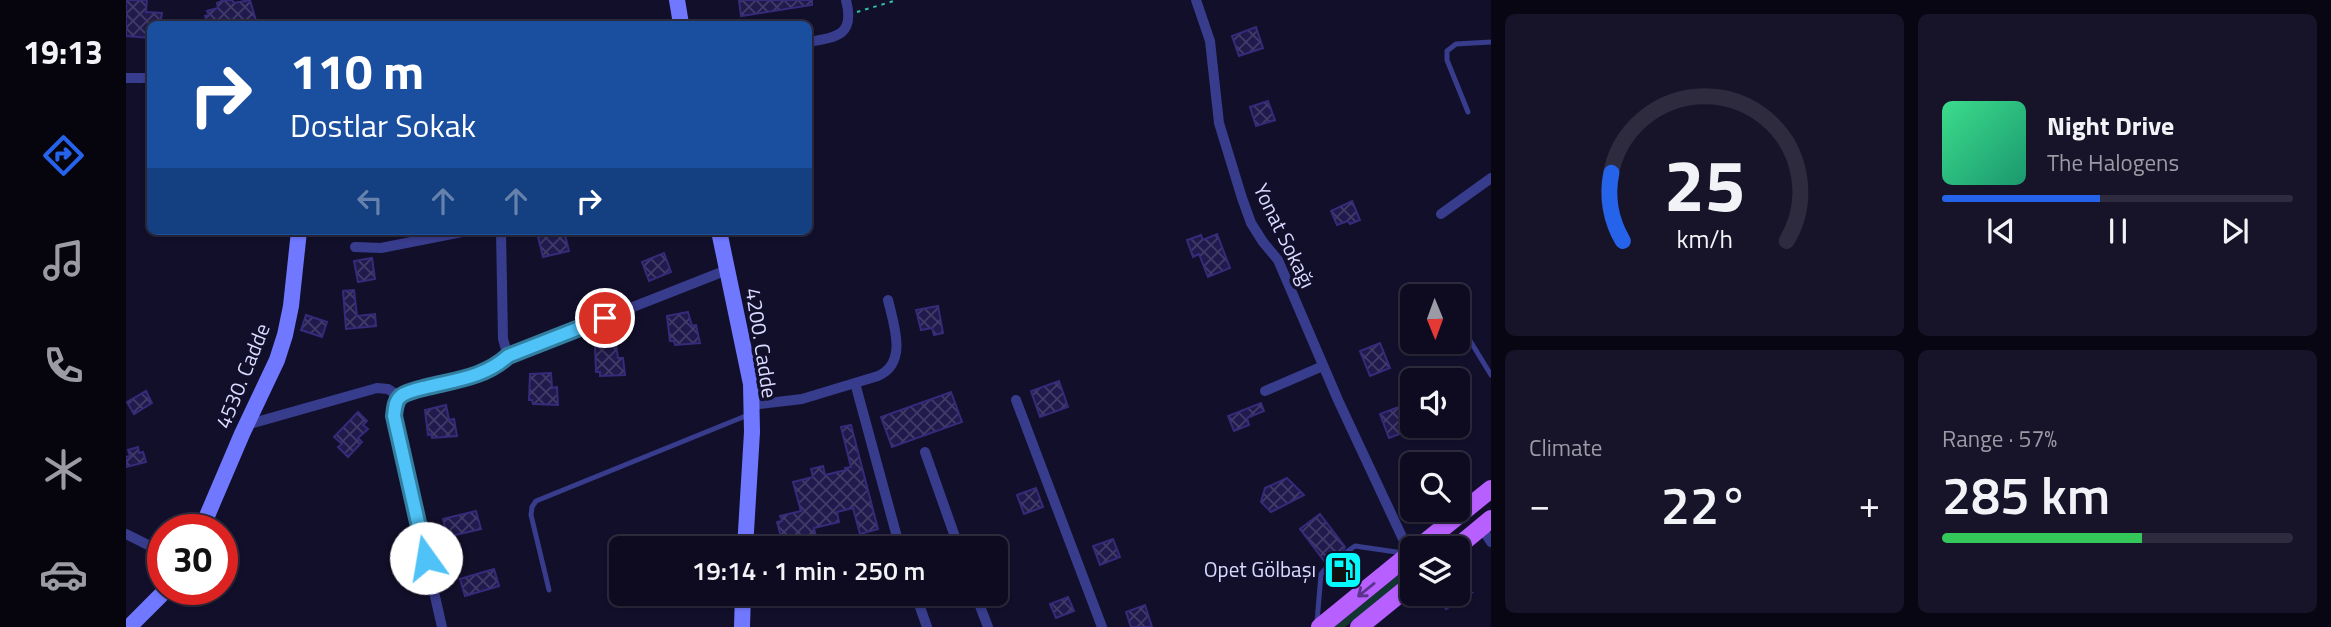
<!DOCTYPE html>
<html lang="en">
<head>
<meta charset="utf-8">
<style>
  :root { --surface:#0e0b20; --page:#171429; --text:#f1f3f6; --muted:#9b9ba5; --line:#2e2b3e; --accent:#2563eb }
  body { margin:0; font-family:"Titillium Web",sans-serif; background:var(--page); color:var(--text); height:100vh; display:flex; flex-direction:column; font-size:26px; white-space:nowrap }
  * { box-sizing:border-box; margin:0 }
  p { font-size:23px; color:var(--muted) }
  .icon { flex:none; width:38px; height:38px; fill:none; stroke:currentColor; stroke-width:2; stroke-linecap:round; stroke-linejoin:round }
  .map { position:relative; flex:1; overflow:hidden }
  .drawer { display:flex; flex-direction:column; gap:14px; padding:14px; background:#080612; width:840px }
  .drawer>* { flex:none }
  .top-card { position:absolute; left:21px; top:21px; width:665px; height:214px; border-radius:10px; box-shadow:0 2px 5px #0004,0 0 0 2px var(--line); background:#1a4fa0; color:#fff; overflow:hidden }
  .needle { width:46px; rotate:179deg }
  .controls { position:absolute; left:1274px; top:284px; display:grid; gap:14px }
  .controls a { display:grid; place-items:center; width:70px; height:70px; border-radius:10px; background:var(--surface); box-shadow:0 2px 5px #0004,0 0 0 2px var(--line); font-size:35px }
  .speed { position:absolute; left:21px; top:514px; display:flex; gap:14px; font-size:35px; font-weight:700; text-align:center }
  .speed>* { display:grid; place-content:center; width:91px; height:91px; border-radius:50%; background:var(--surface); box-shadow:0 2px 5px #0004,0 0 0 2px var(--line); line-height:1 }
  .speed .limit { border:10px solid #d22; background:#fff; color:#111 }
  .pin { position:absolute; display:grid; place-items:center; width:60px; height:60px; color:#fff; margin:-30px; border:4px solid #fff; border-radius:50%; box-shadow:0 2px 7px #0007 }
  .me { position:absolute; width:77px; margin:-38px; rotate:347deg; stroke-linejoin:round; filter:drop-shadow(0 0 5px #0008) }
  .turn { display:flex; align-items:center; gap:24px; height:147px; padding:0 28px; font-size:32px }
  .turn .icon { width:91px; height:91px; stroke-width:2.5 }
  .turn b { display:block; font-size:49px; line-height:60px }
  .lanes { display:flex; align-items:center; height:66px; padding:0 28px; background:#0003; justify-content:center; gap:35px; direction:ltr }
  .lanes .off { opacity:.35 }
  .big { font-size:52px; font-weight:600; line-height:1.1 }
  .drawer .widget { flex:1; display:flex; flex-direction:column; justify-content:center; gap:10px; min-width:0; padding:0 24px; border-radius:10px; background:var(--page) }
  .drawer .dial { align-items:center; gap:0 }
  .dial svg { height:182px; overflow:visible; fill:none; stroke:var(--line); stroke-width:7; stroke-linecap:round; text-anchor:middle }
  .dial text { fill:var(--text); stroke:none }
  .song { display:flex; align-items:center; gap:21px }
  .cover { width:84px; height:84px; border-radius:10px; background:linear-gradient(135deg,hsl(150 70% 55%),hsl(160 70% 35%)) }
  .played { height:7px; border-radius:4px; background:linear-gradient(90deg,var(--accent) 45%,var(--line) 45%) }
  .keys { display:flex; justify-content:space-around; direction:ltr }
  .heat { display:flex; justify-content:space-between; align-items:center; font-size:38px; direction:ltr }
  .charge { height:10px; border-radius:5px; background:linear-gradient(90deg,#34c759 57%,var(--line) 0) }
  .drawer .tiles { flex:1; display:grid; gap:14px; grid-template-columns:repeat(2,1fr) }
  .trip { position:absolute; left:483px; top:536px; width:399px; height:70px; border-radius:10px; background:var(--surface); box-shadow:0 2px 5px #0004,0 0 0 2px var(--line); font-weight:600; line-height:70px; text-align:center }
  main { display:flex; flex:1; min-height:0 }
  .tabs { display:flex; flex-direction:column; width:126px; justify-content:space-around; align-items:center; background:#06040d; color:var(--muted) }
  .tabs .icon { width:49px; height:49px }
  .tabs .on { color:var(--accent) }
  .tabs b { font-size:32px; color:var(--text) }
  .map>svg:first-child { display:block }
  .grass { fill:url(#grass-tufts) }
  .building { fill:url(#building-cross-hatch); stroke:#352b7a; stroke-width:2 }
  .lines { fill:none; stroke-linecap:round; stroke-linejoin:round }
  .path { stroke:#2ac2ad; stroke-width:2; stroke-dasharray:3.5 5; stroke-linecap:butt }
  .lane { stroke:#383c8c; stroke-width:5 }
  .street { stroke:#383c8c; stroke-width:10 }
  .secondary { stroke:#7078ff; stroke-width:16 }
  .primary { stroke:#b760ff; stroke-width:18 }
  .oneway { stroke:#5c338a }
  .route-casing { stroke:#337fa1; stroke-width:18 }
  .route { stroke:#4fc3f7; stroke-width:12 }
  .labels { text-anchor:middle; stroke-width:7; stroke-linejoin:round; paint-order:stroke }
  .street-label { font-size:21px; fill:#dad9ff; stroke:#120f2b }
  .poi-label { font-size:21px; fill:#dad9ff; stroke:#120f2b; text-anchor:end }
</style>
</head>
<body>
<main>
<nav class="tabs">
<b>19:13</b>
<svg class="icon on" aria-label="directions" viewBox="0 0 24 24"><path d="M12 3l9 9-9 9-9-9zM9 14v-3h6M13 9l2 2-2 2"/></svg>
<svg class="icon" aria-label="music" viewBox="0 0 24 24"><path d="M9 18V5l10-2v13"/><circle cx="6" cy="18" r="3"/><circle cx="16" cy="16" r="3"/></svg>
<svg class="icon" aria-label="phone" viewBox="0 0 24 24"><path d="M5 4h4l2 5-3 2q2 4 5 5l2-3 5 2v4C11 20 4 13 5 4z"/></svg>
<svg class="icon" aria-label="climate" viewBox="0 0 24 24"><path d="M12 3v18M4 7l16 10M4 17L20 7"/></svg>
<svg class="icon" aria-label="car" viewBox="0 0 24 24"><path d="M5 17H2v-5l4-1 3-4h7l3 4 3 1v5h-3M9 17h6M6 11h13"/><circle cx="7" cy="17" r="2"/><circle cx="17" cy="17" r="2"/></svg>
</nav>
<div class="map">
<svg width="1365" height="627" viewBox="0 0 1365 627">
  <defs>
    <pattern id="grass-tufts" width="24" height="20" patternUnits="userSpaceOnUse" patternTransform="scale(1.75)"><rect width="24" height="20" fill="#123531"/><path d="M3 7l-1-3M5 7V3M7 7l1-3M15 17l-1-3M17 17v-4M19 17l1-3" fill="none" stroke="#345250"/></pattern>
    <pattern id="building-cross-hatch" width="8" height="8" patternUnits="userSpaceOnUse" patternTransform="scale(1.75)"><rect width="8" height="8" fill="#211a4d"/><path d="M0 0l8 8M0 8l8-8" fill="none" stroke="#413b68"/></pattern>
  </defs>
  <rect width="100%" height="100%" fill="#120f2b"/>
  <!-- grass -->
  <path class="grass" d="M1286 564V573L1219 627H1208Z"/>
  <!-- building -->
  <path class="building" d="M0 0H21L20 12 36 13 34 24H24V38L0 36Z
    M98 0H106L108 3 124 0 131 24H82L79 16 83 15 81 11 92 8 91 3Z
    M613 0H686V5L615 16Z
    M1130 27 1137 48 1113 56 1106 36Z
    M1142 101 1149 120 1130 126 1124 107Z
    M1226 201 1234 220 1224 224 1222 221 1211 225 1205 211Z
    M438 231 443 251 417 257 412 237Z
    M1091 234 1104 268 1082 277 1073 254 1067 257 1061 240 1075 235 1077 240Z
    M538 253 545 272 523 281 516 262Z
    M246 258 249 279 232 282 228 261Z
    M228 290 231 316 249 314 250 326 220 329 217 291Z
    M812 306 817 333 808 335 806 328 795 330 790 310Z
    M562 312 566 326 570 325 574 343 549 345 548 341H544L541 316Z
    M180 315 201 322 196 337 175 330Z
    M1254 343 1264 368 1244 376 1234 351Z
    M490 344 492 358H497L499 375 474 376V372H470L469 347Z
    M425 373 426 388 431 387 432 405 407 404 406 400H403L404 374Z
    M933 381 942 407 914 417 905 391Z
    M20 391 26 403 8 414 1 402Z
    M825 392 836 422 766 447 755 417Z
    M1135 403 1138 411 1121 418 1123 425 1108 431 1102 416Z
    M320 405 323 420 328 419 331 436 306 438 305 434 302 435 299 410Z
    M1275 406 1284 430 1263 438 1254 414Z
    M232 412 241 421 237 425 242 429 232 438 236 442 222 457 212 447 216 444 208 437Z
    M725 425 752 529 734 534 727 508 711 512 713 522 688 528 690 537 686 539 688 548H658L651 522 656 521 654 516 675 511 667 482 687 477 685 469 697 466 699 475 720 470 719 468 725 467 715 427Z
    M12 447 13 453 17 452 20 462 0 467V457L4 456 2 450Z
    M1161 478 1178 495 1145 512 1135 502 1139 488Z
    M910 488 917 507 898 514 891 495Z
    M350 511 355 529 321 537 317 519Z
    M1194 514 1219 547 1217 552 1221 556 1207 567 1205 562H1199L1174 529Z
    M987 539 994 557 974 565 967 546Z
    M368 569 373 586 339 596 334 579Z
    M1332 576 1343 593H1345L1320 609 1310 593H1332Z
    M942 597 948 611 930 618 924 604Z
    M1019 605 1026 627H1005L1000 612Z"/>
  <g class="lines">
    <!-- path -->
    <path class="path" d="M731 12 771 0"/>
    <!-- lane -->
    <path class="lane" d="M1342 112 1321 60V51L1330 44 1365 42
      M1332 321 1365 375
      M1222 551 1229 546 1277 553
      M423 590 405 515 406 507 410 501 622 415
      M1191 622 1195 574 1202 566"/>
    <!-- street -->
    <path class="street" d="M1070 0 1084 41 1093 123 1116 198 1125 223 1137 242 1152 260 1212 400 1284 554
      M682 42C712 37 729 35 720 0
      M0 78H24
      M1315 214 1365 178
      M375 231 377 339 382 356
      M229 247 255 248 341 231
      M729 383 774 548
      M1139 391 1197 366
      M890 400 976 627
      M625 405 676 399 752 376C782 363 768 325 762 300
      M120 425 251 388 262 389 274 397
      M799 452 833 548
      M1355 527 1365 542
      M0 534 24 546 37 556
      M789 593 801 627
      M849 593 862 627
      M316 627 268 416C269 408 269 401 275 396 282 391 293 389 301 387 330 380 359 377 382 356L601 270"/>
    <!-- secondary -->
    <path class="secondary" d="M551 0 555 24
      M593 231 625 384 626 432 619 548
      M75 530 116 434 151 360 159 335 165 306 173 231
      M3 627 40 590
      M616 627 617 593"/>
    <!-- primary -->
    <path class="primary" d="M1292 548 1365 489
      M1330 548 1365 519
      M1194 627 1286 552
      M1233 627 1286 584"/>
  </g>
  <!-- one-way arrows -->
  <defs><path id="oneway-shaft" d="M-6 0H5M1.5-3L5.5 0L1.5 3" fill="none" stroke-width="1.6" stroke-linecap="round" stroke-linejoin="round" transform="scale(1.75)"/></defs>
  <use class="oneway" href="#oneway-shaft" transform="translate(1240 590) rotate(141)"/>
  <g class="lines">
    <!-- route casing -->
    <g class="route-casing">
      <path id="route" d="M300 558 268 416C269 408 269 401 275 396 282 391 293 389 301 387 330 380 359 377 382 356L479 318"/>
    </g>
    <!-- route -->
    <use href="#route" class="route"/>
  </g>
  <!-- icons -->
  <defs>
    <g id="fuel-square" transform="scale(2.0125)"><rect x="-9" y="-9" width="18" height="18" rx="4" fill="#05faff" stroke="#120f2b"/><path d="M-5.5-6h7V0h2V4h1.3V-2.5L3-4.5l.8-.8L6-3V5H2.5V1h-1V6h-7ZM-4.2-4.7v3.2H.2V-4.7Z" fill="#111"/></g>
  </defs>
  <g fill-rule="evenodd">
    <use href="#fuel-square" x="1217" y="570"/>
  </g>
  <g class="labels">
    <!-- street labels -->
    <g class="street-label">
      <text transform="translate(1158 236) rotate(64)" y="7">Yonat Sokağı</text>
      <text transform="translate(635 343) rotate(81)" y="7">4200. Cadde</text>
      <text transform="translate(117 376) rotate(-68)" y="7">4530. Cadde</text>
    </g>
    <!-- poi labels -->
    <g class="poi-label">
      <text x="1190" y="577">Opet Gölbaşı</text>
    </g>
  </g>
</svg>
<div class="controls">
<a><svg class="needle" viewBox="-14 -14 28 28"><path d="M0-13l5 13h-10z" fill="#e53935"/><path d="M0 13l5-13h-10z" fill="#9b9ba5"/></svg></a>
<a><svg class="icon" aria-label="sound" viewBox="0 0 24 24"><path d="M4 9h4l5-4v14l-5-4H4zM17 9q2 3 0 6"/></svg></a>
<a><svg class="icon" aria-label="search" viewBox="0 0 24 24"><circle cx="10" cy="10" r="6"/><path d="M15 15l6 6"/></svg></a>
<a><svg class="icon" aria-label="layers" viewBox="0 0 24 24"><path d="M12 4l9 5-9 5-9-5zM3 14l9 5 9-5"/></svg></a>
</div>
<div class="speed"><div class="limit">30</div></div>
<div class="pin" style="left:479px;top:318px;background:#d93025"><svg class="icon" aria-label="arrive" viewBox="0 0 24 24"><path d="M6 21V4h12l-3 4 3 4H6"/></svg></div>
<svg class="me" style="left:300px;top:558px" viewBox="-20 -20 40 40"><circle r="19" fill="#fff"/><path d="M0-13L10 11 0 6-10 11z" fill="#4fc3f7"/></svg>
<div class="trip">19:14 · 1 min · 250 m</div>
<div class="top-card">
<div class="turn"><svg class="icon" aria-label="right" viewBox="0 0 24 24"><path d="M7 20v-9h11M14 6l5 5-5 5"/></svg><div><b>110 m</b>Dostlar Sokak</div></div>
<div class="lanes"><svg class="icon off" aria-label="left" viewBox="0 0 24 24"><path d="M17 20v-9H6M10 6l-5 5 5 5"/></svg><svg class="icon off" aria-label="ahead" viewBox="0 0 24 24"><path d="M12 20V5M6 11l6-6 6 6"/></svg><svg class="icon off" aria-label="ahead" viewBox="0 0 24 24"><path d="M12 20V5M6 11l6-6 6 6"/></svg><svg class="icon" aria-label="right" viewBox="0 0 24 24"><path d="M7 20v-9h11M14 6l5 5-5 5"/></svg></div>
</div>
</div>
<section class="drawer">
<div class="tiles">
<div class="widget dial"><svg viewBox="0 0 100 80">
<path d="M14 69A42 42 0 1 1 86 69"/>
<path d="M14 69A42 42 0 0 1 9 39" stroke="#2563eb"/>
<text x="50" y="56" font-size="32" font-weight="700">25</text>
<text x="50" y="72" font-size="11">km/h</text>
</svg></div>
<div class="widget">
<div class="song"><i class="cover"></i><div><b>Night Drive</b><p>The Halogens</p></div></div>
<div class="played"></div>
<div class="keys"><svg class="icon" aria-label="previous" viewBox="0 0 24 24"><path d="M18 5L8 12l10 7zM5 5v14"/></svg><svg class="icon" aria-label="pause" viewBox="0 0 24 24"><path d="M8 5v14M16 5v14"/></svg><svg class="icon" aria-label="next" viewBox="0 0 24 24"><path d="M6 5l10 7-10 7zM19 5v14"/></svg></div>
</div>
<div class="widget"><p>Climate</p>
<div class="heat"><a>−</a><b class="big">22°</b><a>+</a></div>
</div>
<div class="widget"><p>Range · 57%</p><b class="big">285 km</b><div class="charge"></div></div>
</div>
</section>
</main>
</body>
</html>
